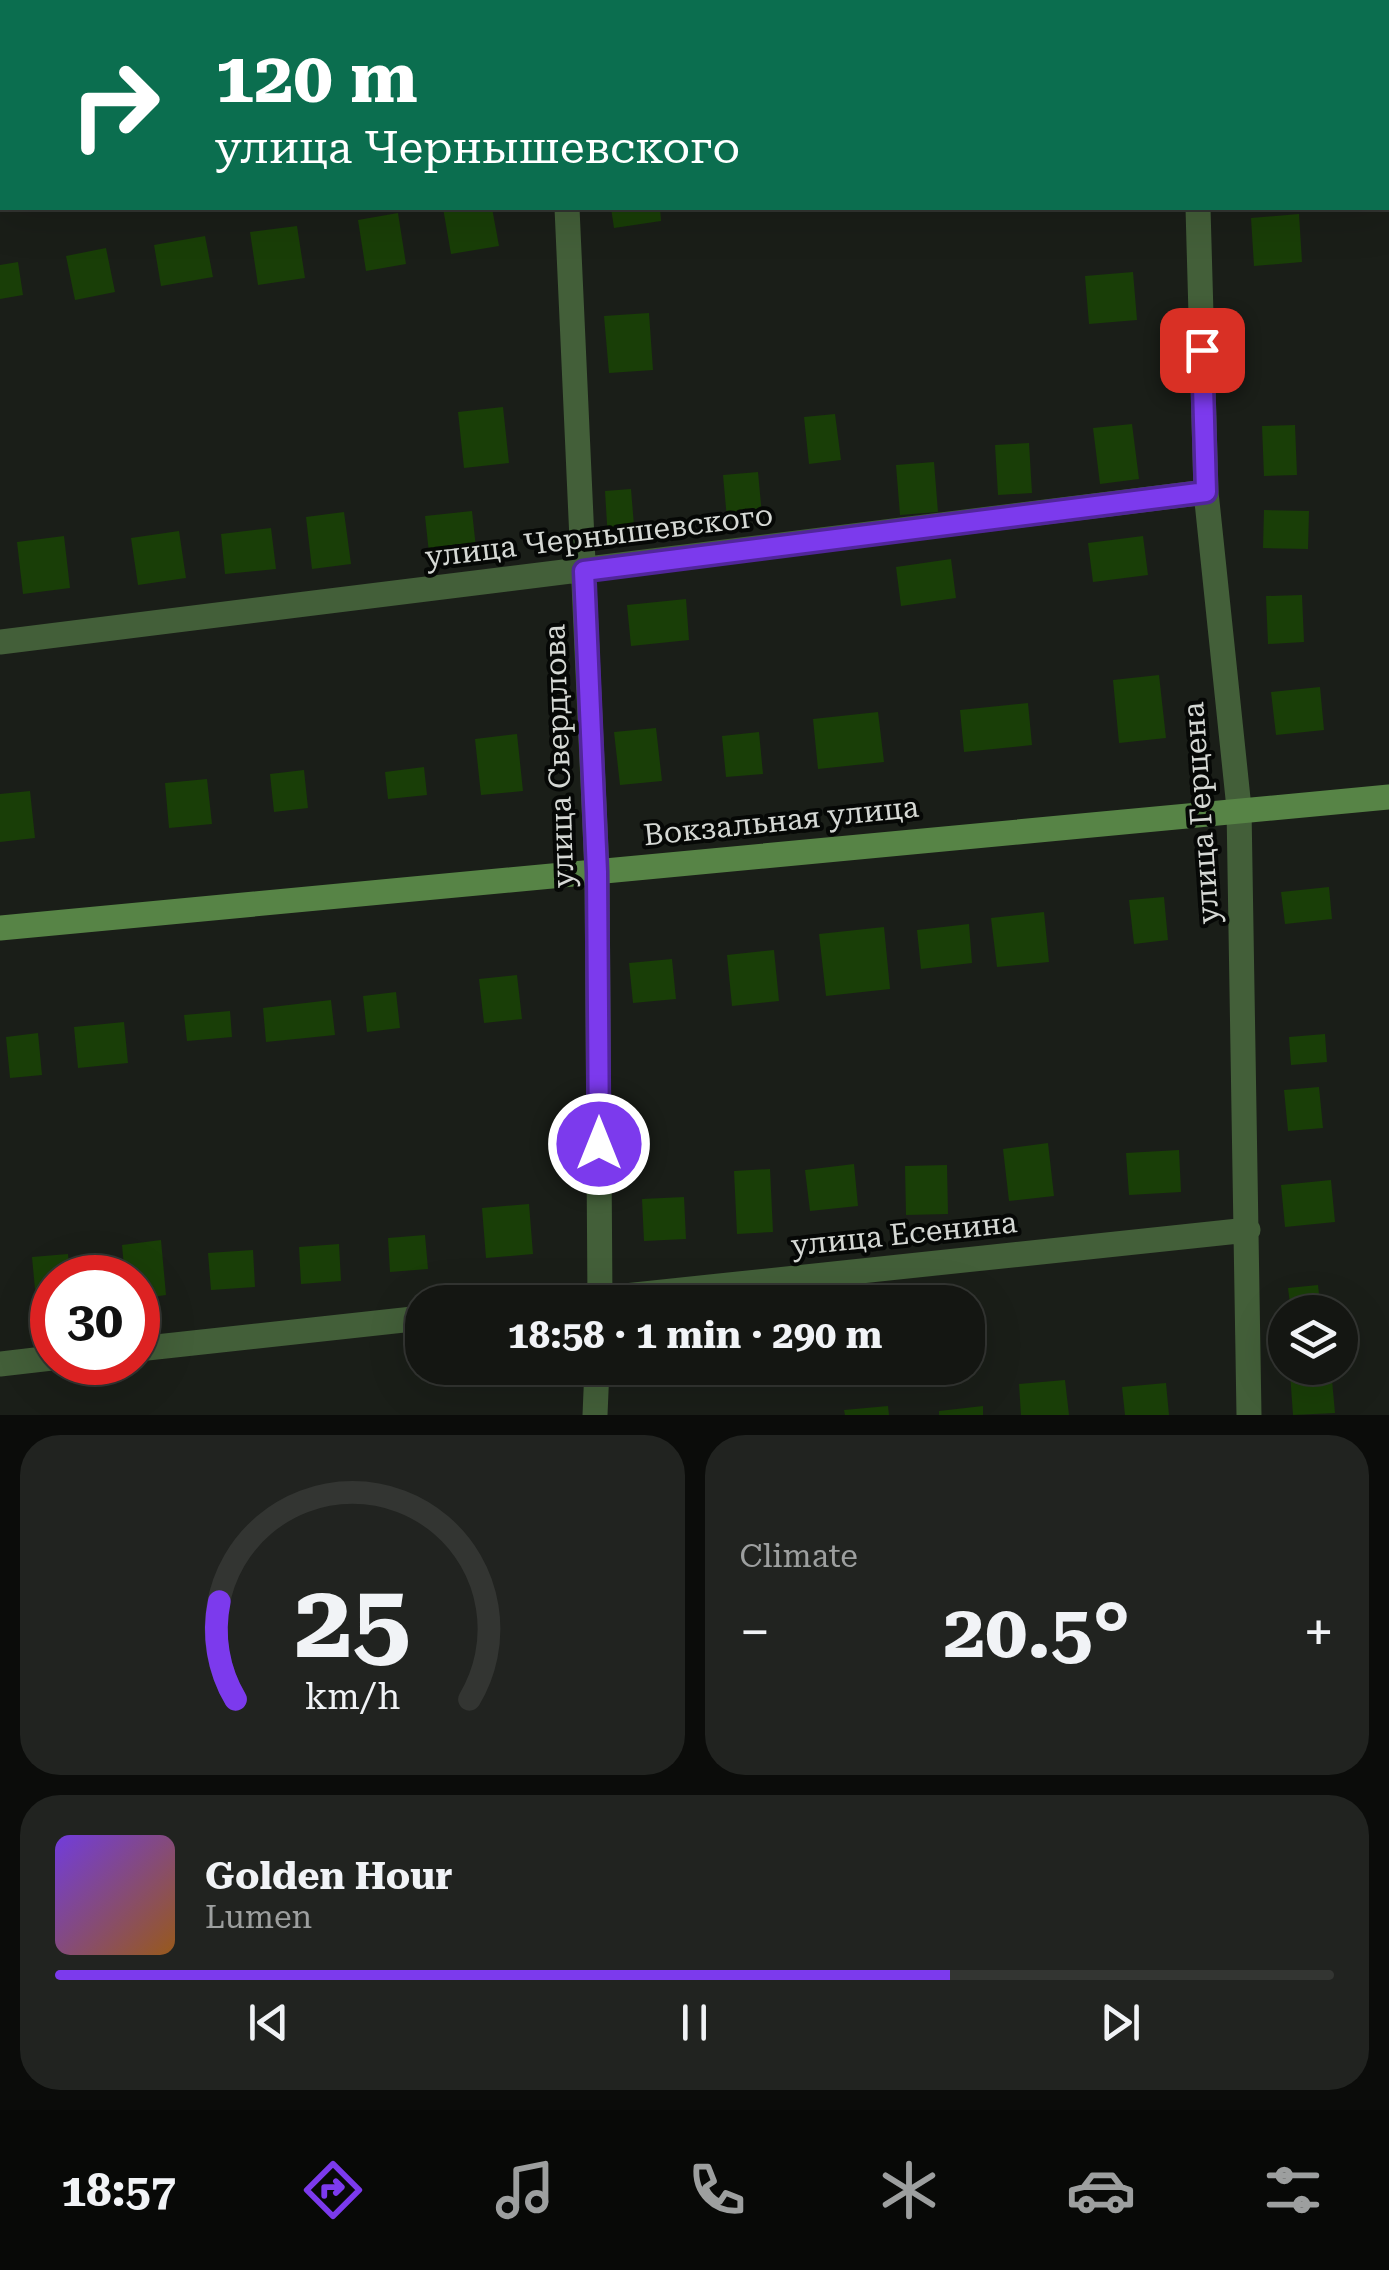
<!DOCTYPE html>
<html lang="en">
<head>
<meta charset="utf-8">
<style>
  :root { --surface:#141612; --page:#212320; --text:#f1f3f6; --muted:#9d9f9f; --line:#333532; --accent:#7c3aed }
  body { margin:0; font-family:"Roboto Serif",serif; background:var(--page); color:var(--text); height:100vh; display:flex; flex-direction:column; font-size:38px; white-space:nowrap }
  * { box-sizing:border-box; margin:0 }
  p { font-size:32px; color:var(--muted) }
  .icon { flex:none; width:55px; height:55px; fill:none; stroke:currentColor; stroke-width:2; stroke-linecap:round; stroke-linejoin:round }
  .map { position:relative; height:1415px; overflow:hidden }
  .side { display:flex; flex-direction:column; gap:20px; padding:20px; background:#0b0c0a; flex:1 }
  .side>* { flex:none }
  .banner { position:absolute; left:0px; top:0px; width:1390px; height:210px; box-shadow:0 10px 40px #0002,0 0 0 2px var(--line); background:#0b6e4f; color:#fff; overflow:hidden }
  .tools { position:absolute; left:1268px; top:1295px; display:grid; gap:20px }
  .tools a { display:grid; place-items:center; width:90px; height:90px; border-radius:50%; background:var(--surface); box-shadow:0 10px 40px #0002,0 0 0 2px var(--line); font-size:50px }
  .speed { position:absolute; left:30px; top:1255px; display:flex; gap:20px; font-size:50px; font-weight:700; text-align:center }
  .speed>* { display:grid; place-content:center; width:130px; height:130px; border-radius:50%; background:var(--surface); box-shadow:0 10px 40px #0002,0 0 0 2px var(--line); line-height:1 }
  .speed .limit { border:15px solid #d22; background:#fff; color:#111 }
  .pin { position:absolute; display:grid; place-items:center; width:85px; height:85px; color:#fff; margin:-42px; border-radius:20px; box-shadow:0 5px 15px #0006 }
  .me { position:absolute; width:110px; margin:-55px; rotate:0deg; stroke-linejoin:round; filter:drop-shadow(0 0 8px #0008) }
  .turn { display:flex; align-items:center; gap:35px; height:210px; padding:0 50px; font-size:45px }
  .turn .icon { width:130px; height:130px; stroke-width:2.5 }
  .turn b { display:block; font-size:70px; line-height:85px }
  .big { font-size:75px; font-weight:700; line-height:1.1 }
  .side .tile { flex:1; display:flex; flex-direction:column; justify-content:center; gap:15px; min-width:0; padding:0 35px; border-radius:40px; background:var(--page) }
  .side .dial { align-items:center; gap:0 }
  .dial svg { height:260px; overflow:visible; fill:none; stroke:var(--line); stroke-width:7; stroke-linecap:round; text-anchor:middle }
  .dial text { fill:var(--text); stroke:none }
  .song { display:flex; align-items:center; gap:30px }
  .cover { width:120px; height:120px; border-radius:15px; background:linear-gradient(135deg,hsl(260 70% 55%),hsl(30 70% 35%)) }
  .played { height:10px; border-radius:5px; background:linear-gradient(90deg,var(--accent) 70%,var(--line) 70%) }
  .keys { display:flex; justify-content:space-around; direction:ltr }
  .heat { display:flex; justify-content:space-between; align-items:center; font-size:55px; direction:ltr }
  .side .tiles { flex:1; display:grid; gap:20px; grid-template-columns:1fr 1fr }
  .tile:last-child { grid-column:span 2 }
  .trip { position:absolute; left:405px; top:1285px; width:580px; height:100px; border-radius:40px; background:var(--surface); box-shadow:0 10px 40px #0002,0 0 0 2px var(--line); font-weight:700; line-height:100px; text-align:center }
  .dock { display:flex; height:160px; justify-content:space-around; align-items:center; background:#080907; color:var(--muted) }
  .dock .icon { width:70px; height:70px }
  .dock .selected { color:var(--accent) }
  .dock b { font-size:45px; color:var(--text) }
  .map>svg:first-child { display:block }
  .building { fill:#193e07 }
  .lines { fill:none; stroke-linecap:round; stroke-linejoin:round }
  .street { stroke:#435f39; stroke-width:25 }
  .secondary { stroke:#578446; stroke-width:25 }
  .route-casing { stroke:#51269a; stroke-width:25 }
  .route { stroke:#7c3aed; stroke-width:18 }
  .labels { text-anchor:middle; stroke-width:8; stroke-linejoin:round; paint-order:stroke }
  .street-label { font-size:30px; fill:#d5d8d4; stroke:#060806 }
</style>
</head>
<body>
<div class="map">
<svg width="1389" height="1415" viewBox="0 0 1389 1415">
  <rect width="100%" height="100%" fill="#1a1e18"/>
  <!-- building -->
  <path class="building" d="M443 208H492L499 246 451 254Z
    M611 208H660L661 221 614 228Z
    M398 213 406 264 366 271 358 220Z
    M1299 214 1302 262 1254 266 1251 218Z
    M297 226 305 278 258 285 250 232Z
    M205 236 213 277 161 286 154 245Z
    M106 248 115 292 75 300 66 256Z
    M18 262 23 295 0 299V265Z
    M1133 272 1137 320 1089 324 1085 276Z
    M649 313 653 370 609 373 604 316Z
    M503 407 509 463 464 468 458 412Z
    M835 414 841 460 809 464 804 417Z
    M1132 424 1139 479 1100 484 1093 428Z
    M1295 425 1297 475 1264 476 1262 426Z
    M1029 443 1032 493 998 495 995 445Z
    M934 462 938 512 900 515 896 465Z
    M758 472 762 515 727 519 723 475Z
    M631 489 635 538 608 540 605 491Z
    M1264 510 1309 511 1308 549 1263 548Z
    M472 511 476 548 429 553 425 516Z
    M344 512 351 564 312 569 306 517Z
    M271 528 276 569 225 574 221 534Z
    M179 531 186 578 138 585 131 538Z
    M64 536 70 588 23 594 17 542Z
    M1143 536 1148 575 1093 582 1088 543Z
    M951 559 956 598 901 606 896 567Z
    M1302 595 1304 642 1268 644 1266 596Z
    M686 599 689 640 631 646 627 605Z
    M1159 675 1166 738 1119 743 1113 680Z
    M1320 687 1324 730 1276 735 1271 692Z
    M1028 703 1032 745 964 752 960 710Z
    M878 712 884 762 818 769 813 719Z
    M656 728 662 781 620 785 614 732Z
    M759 732 763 774 726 777 722 736Z
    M517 734 523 791 481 795 475 739Z
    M424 767 427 795 388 799 385 772Z
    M304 770 308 808 274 812 270 774Z
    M207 779 212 824 169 828 165 783Z
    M30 791 35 838 0 842V794Z
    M1329 887 1332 919 1285 924 1281 892Z
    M1164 897 1168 940 1134 944 1129 900Z
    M1044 912 1049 962 997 967 991 918Z
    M969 924 972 963 921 969 917 930Z
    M884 927 890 989 826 996 819 934Z
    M774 950 779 1001 732 1006 727 955Z
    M672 959 676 999 633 1003 629 963Z
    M517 975 522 1019 484 1023 479 979Z
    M396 992 400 1028 367 1032 363 996Z
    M331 1000 335 1035 266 1042 263 1008Z
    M230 1011 232 1037 187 1041 184 1015Z
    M124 1022 128 1063 78 1068 74 1027Z
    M38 1033 42 1075 10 1078 6 1037Z
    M1325 1034 1327 1062 1291 1065 1289 1037Z
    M1319 1087 1323 1128 1288 1131 1284 1090Z
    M1048 1143 1054 1196 1009 1201 1003 1149Z
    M1179 1150 1181 1192 1129 1195 1126 1153Z
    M854 1164 858 1206 810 1211 805 1170Z
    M947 1165 948 1214 906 1215 905 1166Z
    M770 1169 773 1232 737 1234 734 1171Z
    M1331 1180 1335 1222 1285 1227 1281 1185Z
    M684 1197 686 1239 644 1241 642 1199Z
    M529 1204 533 1254 486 1258 482 1208Z
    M425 1235 428 1269 390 1272 388 1238Z
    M161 1240 166 1295 138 1299V1278H125L122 1245Z
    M339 1244 341 1281 301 1284 299 1247Z
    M253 1250 255 1287 211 1290 208 1253Z
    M68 1254 70 1278H52V1309L37 1310 32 1257Z
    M1318 1285 1321 1312H1291L1288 1288Z
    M1331 1369 1335 1413 1293 1415 1290 1373Z
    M1065 1380 1069 1415H1021L1019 1384Z
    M1166 1383 1169 1415H1125L1122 1387Z
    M888 1406 889 1415H845L844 1410Z
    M983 1406V1415H939V1411Z"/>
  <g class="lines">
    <!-- street -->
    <path class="street" d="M541 0V2
      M1346 2 1357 0
      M0 185 2 184
      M567 208 597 872 600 1302
      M1198 208 1206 492 1239 808 1249 1415
      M0 642 1206 492
      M568 1302 1248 1230
      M138 1349 422 1318
      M0 1364 52 1358
      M595 1415 597 1368"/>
    <!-- secondary -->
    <path class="secondary" d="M0 928 1389 797"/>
  </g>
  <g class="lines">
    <!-- route casing -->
    <g class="route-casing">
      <path id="route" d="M599 1144 597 872 584 571 1206 492 1202 350"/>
    </g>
    <!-- route -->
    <use href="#route" class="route"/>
  </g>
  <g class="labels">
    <!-- street labels -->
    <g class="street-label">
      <text transform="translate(599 536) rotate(-7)" y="10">улица Чернышевского</text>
      <text transform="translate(559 756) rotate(-92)" y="10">улица Свердлова</text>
      <text transform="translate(1201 813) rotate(-94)" y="10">улица Герцена</text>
      <text transform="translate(781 821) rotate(-6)" y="10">Вокзальная улица</text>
      <text transform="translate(904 1234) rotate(-6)" y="10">улица Есенина</text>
    </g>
  </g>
</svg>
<div class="tools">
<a><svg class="icon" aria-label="layers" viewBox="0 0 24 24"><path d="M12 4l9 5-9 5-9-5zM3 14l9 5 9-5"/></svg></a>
</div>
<div class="speed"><div class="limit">30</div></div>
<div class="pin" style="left:1202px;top:350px;background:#d93025"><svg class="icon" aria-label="arrive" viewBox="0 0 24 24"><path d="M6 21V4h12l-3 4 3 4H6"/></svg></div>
<svg class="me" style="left:599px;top:1144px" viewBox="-20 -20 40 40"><circle r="17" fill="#7c3aed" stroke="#fff" stroke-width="3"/><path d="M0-11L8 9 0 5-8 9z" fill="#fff"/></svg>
<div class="trip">18:58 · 1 min · 290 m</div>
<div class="banner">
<div class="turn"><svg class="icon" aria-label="right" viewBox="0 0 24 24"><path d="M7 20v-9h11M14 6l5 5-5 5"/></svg><div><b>120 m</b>улица Чернышевского</div></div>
</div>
</div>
<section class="side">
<div class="tiles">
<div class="tile dial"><svg viewBox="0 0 100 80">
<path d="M14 69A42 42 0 1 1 86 69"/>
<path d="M14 69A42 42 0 0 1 9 39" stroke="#7c3aed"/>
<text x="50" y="56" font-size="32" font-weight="700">25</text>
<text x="50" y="72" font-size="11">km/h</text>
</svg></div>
<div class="tile"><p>Climate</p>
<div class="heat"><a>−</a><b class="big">20.5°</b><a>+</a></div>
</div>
<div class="tile">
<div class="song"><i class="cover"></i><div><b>Golden Hour</b><p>Lumen</p></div></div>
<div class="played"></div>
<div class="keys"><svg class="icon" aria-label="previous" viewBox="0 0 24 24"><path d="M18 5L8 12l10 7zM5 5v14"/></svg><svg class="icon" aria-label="pause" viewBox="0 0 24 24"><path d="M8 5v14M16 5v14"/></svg><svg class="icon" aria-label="next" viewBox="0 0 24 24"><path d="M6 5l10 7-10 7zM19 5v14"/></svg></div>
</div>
</div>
</section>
<nav class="dock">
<b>18:57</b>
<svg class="icon selected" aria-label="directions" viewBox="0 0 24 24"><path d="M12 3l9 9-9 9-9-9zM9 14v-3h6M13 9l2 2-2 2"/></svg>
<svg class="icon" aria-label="music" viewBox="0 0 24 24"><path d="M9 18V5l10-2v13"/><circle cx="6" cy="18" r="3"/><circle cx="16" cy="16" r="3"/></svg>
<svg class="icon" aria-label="phone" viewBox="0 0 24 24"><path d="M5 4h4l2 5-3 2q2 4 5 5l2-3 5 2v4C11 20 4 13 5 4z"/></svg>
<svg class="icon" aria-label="climate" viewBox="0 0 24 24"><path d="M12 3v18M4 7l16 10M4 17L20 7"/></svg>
<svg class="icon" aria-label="car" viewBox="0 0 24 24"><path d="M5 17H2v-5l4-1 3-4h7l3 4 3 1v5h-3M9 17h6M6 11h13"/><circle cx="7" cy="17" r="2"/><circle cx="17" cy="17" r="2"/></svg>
<svg class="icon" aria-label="filters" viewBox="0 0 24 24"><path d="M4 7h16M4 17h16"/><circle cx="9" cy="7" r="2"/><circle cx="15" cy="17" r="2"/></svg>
</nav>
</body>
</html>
